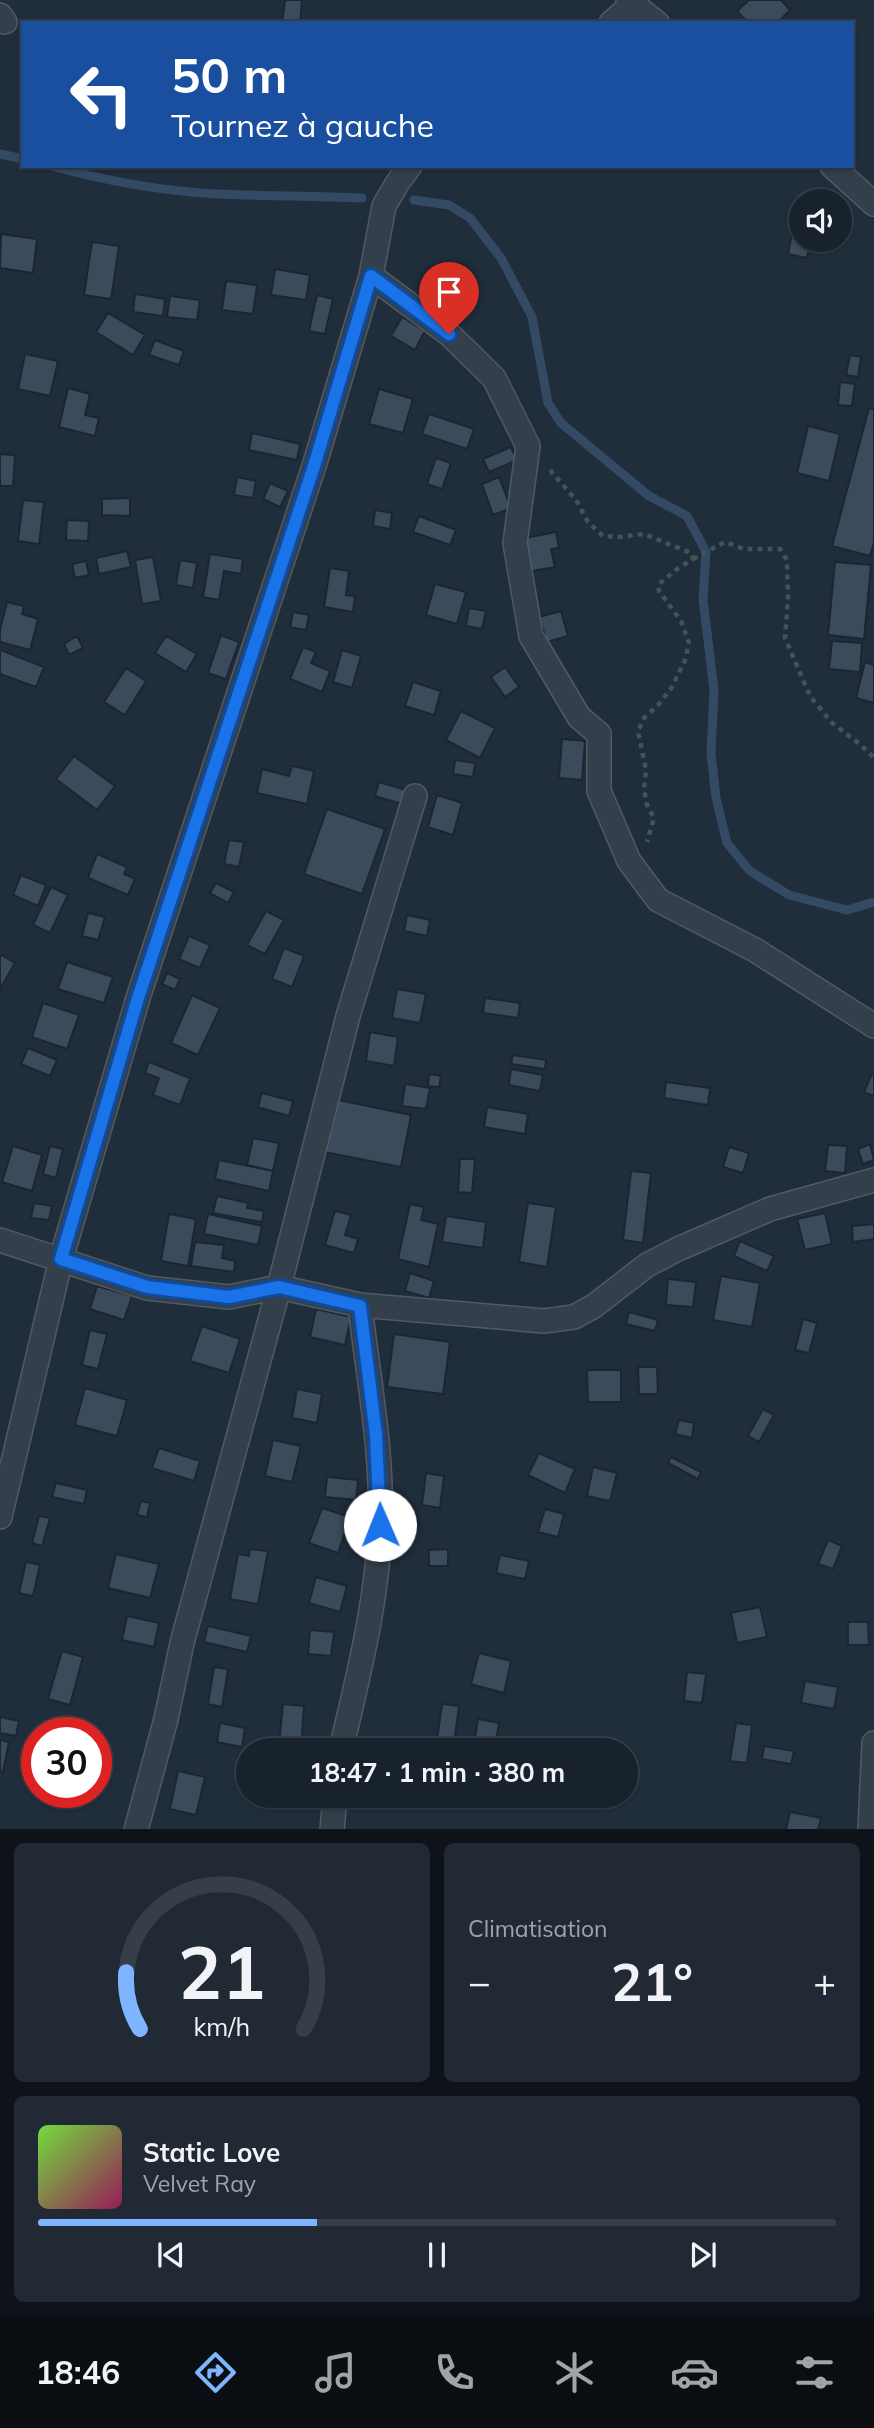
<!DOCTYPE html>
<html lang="fr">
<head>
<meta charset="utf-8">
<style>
  :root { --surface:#18222c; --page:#212a34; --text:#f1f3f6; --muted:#9fa4a9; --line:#363f48; --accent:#7eb5fe }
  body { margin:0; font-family:Mulish,sans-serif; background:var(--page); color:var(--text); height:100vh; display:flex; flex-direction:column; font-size:26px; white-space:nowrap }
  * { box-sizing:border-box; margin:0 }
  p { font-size:23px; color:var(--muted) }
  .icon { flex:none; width:38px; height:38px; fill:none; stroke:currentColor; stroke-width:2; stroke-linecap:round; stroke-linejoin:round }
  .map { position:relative; height:1829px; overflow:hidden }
  .panel { display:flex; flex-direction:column; gap:14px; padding:14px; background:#0d1318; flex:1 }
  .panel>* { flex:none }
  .top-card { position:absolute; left:21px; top:21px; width:833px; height:147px; border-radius:0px; box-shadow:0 2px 5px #0004,0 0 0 2px var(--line); background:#1a4fa0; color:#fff; overflow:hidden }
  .tools { position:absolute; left:789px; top:189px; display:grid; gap:14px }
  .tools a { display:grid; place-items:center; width:63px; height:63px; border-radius:50%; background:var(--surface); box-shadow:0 2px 5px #0004,0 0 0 2px var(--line); font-size:35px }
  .speed { position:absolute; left:21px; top:1717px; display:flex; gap:14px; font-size:35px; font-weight:700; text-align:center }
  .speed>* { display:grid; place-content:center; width:91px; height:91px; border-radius:50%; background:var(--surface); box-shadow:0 2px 5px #0004,0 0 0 2px var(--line); line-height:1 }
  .speed .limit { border:10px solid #d22; background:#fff; color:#111 }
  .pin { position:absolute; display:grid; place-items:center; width:60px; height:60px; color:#fff; margin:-72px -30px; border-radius:50% 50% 50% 0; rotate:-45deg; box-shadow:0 0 7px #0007 }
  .pin .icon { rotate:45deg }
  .me { position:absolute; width:77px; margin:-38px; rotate:359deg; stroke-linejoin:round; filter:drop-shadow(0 0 5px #0008) }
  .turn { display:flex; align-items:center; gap:24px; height:147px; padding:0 35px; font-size:32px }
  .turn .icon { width:91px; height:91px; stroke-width:2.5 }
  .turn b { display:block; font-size:49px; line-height:60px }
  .big { font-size:52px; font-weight:700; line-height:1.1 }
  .panel .card { flex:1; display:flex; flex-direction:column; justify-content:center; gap:10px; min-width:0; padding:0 24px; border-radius:10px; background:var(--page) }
  .panel .dial { align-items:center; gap:0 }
  .dial svg { height:182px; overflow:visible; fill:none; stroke:var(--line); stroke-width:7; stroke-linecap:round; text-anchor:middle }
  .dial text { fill:var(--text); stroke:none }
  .song { display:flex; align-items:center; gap:21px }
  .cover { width:84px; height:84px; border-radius:10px; background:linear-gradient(135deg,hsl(100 70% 55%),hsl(330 70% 35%)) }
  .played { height:7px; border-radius:4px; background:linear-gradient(90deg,var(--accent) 35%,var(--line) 35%) }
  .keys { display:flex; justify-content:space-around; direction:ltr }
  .heat { display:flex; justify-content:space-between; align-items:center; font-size:38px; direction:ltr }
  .panel .tiles { flex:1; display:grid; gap:14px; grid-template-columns:1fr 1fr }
  .card:last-child { grid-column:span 2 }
  .trip { position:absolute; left:236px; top:1738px; width:402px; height:70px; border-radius:35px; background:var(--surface); box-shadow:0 2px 5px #0004,0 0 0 2px var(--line); font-weight:700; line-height:70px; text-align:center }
  .tabs { display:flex; height:112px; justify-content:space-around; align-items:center; background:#0a0e12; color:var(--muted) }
  .tabs .icon { width:49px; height:49px }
  .tabs .on { color:var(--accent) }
  .tabs b { font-size:32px; color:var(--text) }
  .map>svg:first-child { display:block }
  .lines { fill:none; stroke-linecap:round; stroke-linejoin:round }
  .stream { stroke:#334964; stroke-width:9 }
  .building { fill:#3c4b5b; stroke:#1c2632; stroke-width:2 }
  .minor-casing { stroke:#4f5a66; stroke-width:26 }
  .path { stroke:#3d5657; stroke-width:4.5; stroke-dasharray:5 5; stroke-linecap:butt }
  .minor { stroke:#343f4c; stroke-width:23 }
  .route-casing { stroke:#114b97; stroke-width:18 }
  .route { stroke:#1a73e8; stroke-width:12 }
</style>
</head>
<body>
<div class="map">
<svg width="874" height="1830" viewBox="0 0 874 1830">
  <rect width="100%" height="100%" fill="#202d3b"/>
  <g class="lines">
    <!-- stream -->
    <path class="stream" d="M0 154 23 159
      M52 166C106 181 161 191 217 194 265 196 313 196 362 198
      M414 200 449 205 470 218 501 258 532 317 548 403 561 423 649 496 687 516 706 552 703 599 714 690 711 753 716 798 727 843 750 871 789 895 847 910 874 902"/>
  </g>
  <!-- building -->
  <path class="building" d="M285 0H302L300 23H282Z
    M749 0H781L790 10 777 23H748L737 11Z
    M794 223 802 225V240H811L807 258 788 254Z
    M1 234 37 239 33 273 0 268Z
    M92 242 119 246 111 299 84 295Z
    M275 269 310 275 306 300 271 295Z
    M226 281 257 285 253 314 222 310Z
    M135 294 165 299 163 316 133 312Z
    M317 295 333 299 325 334 309 331Z
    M170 296 200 300 197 320 167 317Z
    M108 313 145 335 133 355 96 332Z
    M402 317 425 331 415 350 391 336Z
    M155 340 184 351 179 365 149 355Z
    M25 354 58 361 50 396 18 389Z
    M850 355 861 357 858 377 846 375Z
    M840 382 855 384 852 406 838 405Z
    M68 388 90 394 85 415 99 418 95 436 59 427Z
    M379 389 413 399 403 433 369 424Z
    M869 408 874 409V542L870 556 832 546Z
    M429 414 474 429 467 449 422 434Z
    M808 426 840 434 829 481 797 473Z
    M252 433 300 444 297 460 249 450Z
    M511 447 517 460 489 472 483 459Z
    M0 454 15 455 13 486H0Z
    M436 458 451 463 442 489 427 484Z
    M237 477 256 481 253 498 234 495Z
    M499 477 511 508 493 515 482 484Z
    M270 483 288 491 280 507 263 499Z
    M130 498V516L102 515V499Z
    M23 500 44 502 39 544 18 541Z
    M375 510 392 513 390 529 373 526Z
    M419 516 456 530 450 545 413 532Z
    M67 520 89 521 88 541 66 540Z
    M556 532 559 548 551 549 555 567 526 572 520 539Z
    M127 551 131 567 99 574 96 558Z
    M210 554 243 559 241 574 224 571 219 600 203 597Z
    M153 557 161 601 142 604 135 560Z
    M180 560 197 563 193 588 176 585Z
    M86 561 89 575 75 578 72 564Z
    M835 562 871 565 864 639 828 635Z
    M330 568 349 571 346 595 355 596 353 612 324 607Z
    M435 584 466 592 457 624 426 615Z
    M7 602 24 606 22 614 38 619 30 650 0 642V630Z
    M469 608 486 611 482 629 466 626Z
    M561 611 568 636 547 642 539 617Z
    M293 612 309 615 306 630 290 627Z
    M221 635 239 642 226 679 208 673Z
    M77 636 83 648 69 655 64 644Z
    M166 636 197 654 186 672 155 653Z
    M832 641 862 643 860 672 829 669Z
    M303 647 316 652 311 663 330 671 322 692 290 679Z
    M0 650 44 667 36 687 0 674Z
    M342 650 361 656 352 688 333 682Z
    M865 662 874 665V703L856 698Z
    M505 667 519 687 505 697 491 677Z
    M126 668 146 681 125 715 104 702Z
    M413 682 441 691 434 715 405 706Z
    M461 711 495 728 480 758 446 740Z
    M562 739 585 741 582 780 559 778Z
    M74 756 115 786 97 810 56 779Z
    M455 760 475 763 473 777 453 774Z
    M292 766 314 771 307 804 257 793 262 769 289 776Z
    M379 782 406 790 402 804 375 796Z
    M437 795 462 803 453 835 428 827Z
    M327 809 385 829 362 894 304 874Z
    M229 840 244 842 239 867 224 864Z
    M97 854 127 867 124 874 135 879 128 895 88 878Z
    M21 875 46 885 38 906 13 895Z
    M216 883 234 892 228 903 210 893Z
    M51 887 68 895 50 933 33 925Z
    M266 911 284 920 265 954 247 945Z
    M88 913 105 917 98 940 82 936Z
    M407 915 430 920 427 936 404 931Z
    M189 936 210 945 200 968 179 959Z
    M284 948 304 956 292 987 272 979Z
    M0 954 15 963 0 989Z
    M67 962 113 977 104 1003 58 989Z
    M167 973 180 979 175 990 162 984Z
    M397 989 426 994 420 1023 392 1018Z
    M192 995 220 1008 198 1055 171 1043Z
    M485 998 520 1003 518 1018 483 1013Z
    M43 1003 79 1015 67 1049 32 1037Z
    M370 1032 398 1037 394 1066 366 1061Z
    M28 1048 57 1060 50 1076 21 1064Z
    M513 1055 546 1060 545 1069 511 1064Z
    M149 1062 190 1078 180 1105 153 1095 159 1078 145 1073Z
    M511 1069 543 1075 540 1091 509 1085Z
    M429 1074 441 1076 439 1087 428 1086Z
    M872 1074 874 1075V1096L864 1092Z
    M666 1082 710 1088 708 1105 664 1098Z
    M405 1084 430 1088 426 1109 402 1106Z
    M262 1093 293 1101 289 1116 258 1107Z
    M334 1099 411 1115 401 1167 324 1152Z
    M487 1107 528 1114 525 1134 484 1127Z
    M253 1138 279 1143 273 1171 247 1165Z
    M870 1144 874 1160 863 1164 858 1149Z
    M828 1145 847 1146 845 1173 825 1171Z
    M13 1146 42 1155 32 1191 2 1182Z
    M50 1146 63 1149 56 1178 43 1174Z
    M729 1147 749 1153 743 1173 723 1167Z
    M460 1159H475L472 1193 458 1192Z
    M219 1160 273 1171 269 1191 215 1179Z
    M631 1171 651 1173 643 1243 623 1240Z
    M217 1196 248 1203 247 1208 264 1211 262 1222 213 1213Z
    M34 1203 52 1206 49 1220 31 1218Z
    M528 1203 556 1207 547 1267 519 1262Z
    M410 1204 424 1207 421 1220 438 1224 429 1267 398 1259Z
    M335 1211 351 1215 345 1235 358 1239 354 1253 325 1245Z
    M825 1213 832 1244 805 1250 797 1219Z
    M169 1214 196 1219 188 1266 161 1261Z
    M208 1214 262 1226 258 1245 204 1234Z
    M446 1216 486 1222 483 1248 442 1242Z
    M874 1224V1239L853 1242 852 1226Z
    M740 1241 774 1256 767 1271 734 1256Z
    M195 1242 224 1245 222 1258 235 1261 234 1272 191 1266Z
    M410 1273 434 1281 429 1298 405 1291Z
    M721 1276 760 1283 752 1327 713 1320Z
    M668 1279 696 1282 693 1307 666 1305Z
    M97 1286 132 1296 124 1320 90 1309Z
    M316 1309 351 1317 345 1345 310 1337Z
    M629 1312 658 1320 655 1331 626 1324Z
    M803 1319 817 1323 809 1353 795 1350Z
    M202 1326 240 1339 229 1373 190 1361Z
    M90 1330 107 1334 98 1369 82 1365Z
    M394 1334 450 1342 443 1394 387 1387Z
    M638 1367H657L658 1394H639Z
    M587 1370H621V1402H588Z
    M85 1388 127 1400 117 1436 75 1425Z
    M297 1389 322 1394 317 1423 292 1418Z
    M763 1409 774 1415 759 1442 748 1436Z
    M679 1420 694 1423 692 1438 675 1434Z
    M273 1440 301 1446 292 1482 265 1476Z
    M159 1448 200 1461 194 1481 152 1468Z
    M539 1453 575 1469 565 1493 528 1475Z
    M671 1457 701 1472 698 1479 668 1463Z
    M593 1467 617 1473 610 1501 587 1496Z
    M426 1473 444 1476 440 1508 422 1505Z
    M327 1477 358 1480 356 1500 325 1497Z
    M56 1483 87 1490 84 1504 52 1497Z
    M141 1501 150 1503 147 1517 137 1515Z
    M322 1508 350 1517 338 1553 309 1543Z
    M545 1509 564 1514 558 1537 538 1532Z
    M39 1516 50 1518 42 1546 32 1543Z
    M828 1540 842 1546 833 1569 818 1564Z
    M250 1549 268 1551 258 1604 230 1599 238 1554 249 1556Z
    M448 1549V1566H429V1550Z
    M116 1554 159 1564 150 1598 108 1588Z
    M500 1555 529 1561 525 1579 496 1573Z
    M26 1562 40 1565 33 1596 19 1593Z
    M316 1577 347 1586 340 1612 309 1603Z
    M760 1607 767 1637 737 1643 731 1613Z
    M127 1616 159 1623 154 1647 122 1640Z
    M848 1622H868L869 1645H848Z
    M208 1626 251 1636 247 1652 204 1642Z
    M310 1630 334 1632 331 1656 308 1654Z
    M62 1651 83 1657 70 1705 48 1699Z
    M479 1653 511 1661 504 1693 471 1684Z
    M214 1667 228 1669 222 1707 208 1704Z
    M687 1672 706 1674 702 1703 684 1701Z
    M805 1681 838 1687 834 1709 801 1703Z
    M283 1704 304 1706 301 1747 279 1745Z
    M442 1704 459 1706 454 1743 437 1740Z
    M0 1717 19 1721 16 1736 0 1733Z
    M478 1719 499 1723 495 1745 511 1748 510 1750H473Z
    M220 1723 245 1728 242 1747 217 1742Z
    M736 1723 752 1725 747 1763 730 1761Z
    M0 1740 9 1742 3 1772 0 1771Z
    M376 1741 395 1746 394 1750H374Z
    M764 1746 794 1751 791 1764 762 1759Z
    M96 1764 108 1766 100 1799 71 1792H96Z
    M178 1771 205 1777 196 1815 170 1809Z
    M275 1796H324V1801Z
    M362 1796H398L399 1803H362Z
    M790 1812 821 1818 818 1830H786Z"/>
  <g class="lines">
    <!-- minor casing -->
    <g class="minor-casing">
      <path id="minor" d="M628 0 657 23
        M0 15 5 22
        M611 23 637 0
        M832 166 874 204
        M371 276 449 334 494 378 528 446 515 543 531 636 579 717 599 734V791L629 861 658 900 755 950 874 1026
        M0 1240 147 1288 229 1297 279 1287 360 1305 544 1321 574 1317 594 1306 647 1265 678 1249 770 1209 874 1180
        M0 1517 61 1259 138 998 315 463 371 276 384 206 398 182 410 166
        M341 1750C358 1676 378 1600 380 1524 383 1451 368 1378 360 1305
        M136 1830 166 1719 182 1643 279 1287 348 1016 415 796
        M332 1830 335 1796
        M870 1830 874 1743"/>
    </g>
    <!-- path -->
    <path class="path" d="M550 470 576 500 588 522 603 536 619 537 644 534 691 553 693 559 677 569 658 585 659 591 681 621 689 643 685 660 672 687 659 704 644 718 638 731 646 770 644 789 647 805 654 818 647 842
      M693 559 725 542 744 549H780L787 560 788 599 785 638 810 696 832 723 861 745 874 758"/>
    <!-- minor -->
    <use href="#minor" class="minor"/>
  </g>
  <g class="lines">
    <!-- route casing -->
    <g class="route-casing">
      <path id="route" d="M380 1525 376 1435 360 1306 279 1287 229 1297 147 1287 61 1259 138 998 315 463 371 276 449 334"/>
    </g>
    <!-- route -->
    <use href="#route" class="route"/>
  </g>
</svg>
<div class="tools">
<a><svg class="icon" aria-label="sound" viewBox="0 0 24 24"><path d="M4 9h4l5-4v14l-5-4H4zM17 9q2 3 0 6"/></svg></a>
</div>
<div class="speed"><div class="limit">30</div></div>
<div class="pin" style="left:449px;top:334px;background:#d93025"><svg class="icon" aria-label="arrive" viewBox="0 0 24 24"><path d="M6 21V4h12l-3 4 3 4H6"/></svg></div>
<svg class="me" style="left:380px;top:1525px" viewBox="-20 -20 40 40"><circle r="19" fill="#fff"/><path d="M0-13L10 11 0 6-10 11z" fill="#1a73e8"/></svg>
<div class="trip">18:47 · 1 min · 380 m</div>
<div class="top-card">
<div class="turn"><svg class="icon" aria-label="left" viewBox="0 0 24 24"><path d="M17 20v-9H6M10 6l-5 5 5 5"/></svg><div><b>50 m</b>Tournez à gauche</div></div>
</div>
</div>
<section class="panel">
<div class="tiles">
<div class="card dial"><svg viewBox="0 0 100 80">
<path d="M14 69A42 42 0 1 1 86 69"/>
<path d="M14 69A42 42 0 0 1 8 44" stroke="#7eb5fe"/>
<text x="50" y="56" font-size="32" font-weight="700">21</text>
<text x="50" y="72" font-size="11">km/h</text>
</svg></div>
<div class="card"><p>Climatisation</p>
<div class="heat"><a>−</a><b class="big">21°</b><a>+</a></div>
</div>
<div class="card">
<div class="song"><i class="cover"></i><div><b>Static Love</b><p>Velvet Ray</p></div></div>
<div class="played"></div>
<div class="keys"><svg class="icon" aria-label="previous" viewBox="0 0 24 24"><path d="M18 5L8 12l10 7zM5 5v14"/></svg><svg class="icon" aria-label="pause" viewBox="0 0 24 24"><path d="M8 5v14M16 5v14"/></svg><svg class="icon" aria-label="next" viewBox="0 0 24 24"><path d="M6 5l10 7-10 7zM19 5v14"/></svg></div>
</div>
</div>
</section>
<nav class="tabs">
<b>18:46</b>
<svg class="icon on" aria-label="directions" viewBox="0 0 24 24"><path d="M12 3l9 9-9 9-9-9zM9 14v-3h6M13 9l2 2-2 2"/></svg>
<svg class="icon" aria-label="music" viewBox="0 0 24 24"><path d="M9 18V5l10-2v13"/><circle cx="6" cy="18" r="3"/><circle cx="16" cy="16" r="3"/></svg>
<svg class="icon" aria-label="phone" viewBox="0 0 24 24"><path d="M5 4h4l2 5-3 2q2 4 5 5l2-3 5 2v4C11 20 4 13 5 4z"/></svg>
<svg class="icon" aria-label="climate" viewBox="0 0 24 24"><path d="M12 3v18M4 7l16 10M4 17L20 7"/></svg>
<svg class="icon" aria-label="car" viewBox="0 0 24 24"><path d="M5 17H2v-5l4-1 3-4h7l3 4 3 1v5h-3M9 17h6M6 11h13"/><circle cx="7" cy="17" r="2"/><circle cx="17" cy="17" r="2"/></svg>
<svg class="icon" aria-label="filters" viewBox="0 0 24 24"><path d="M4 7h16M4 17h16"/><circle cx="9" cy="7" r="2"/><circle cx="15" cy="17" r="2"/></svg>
</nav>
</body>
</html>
